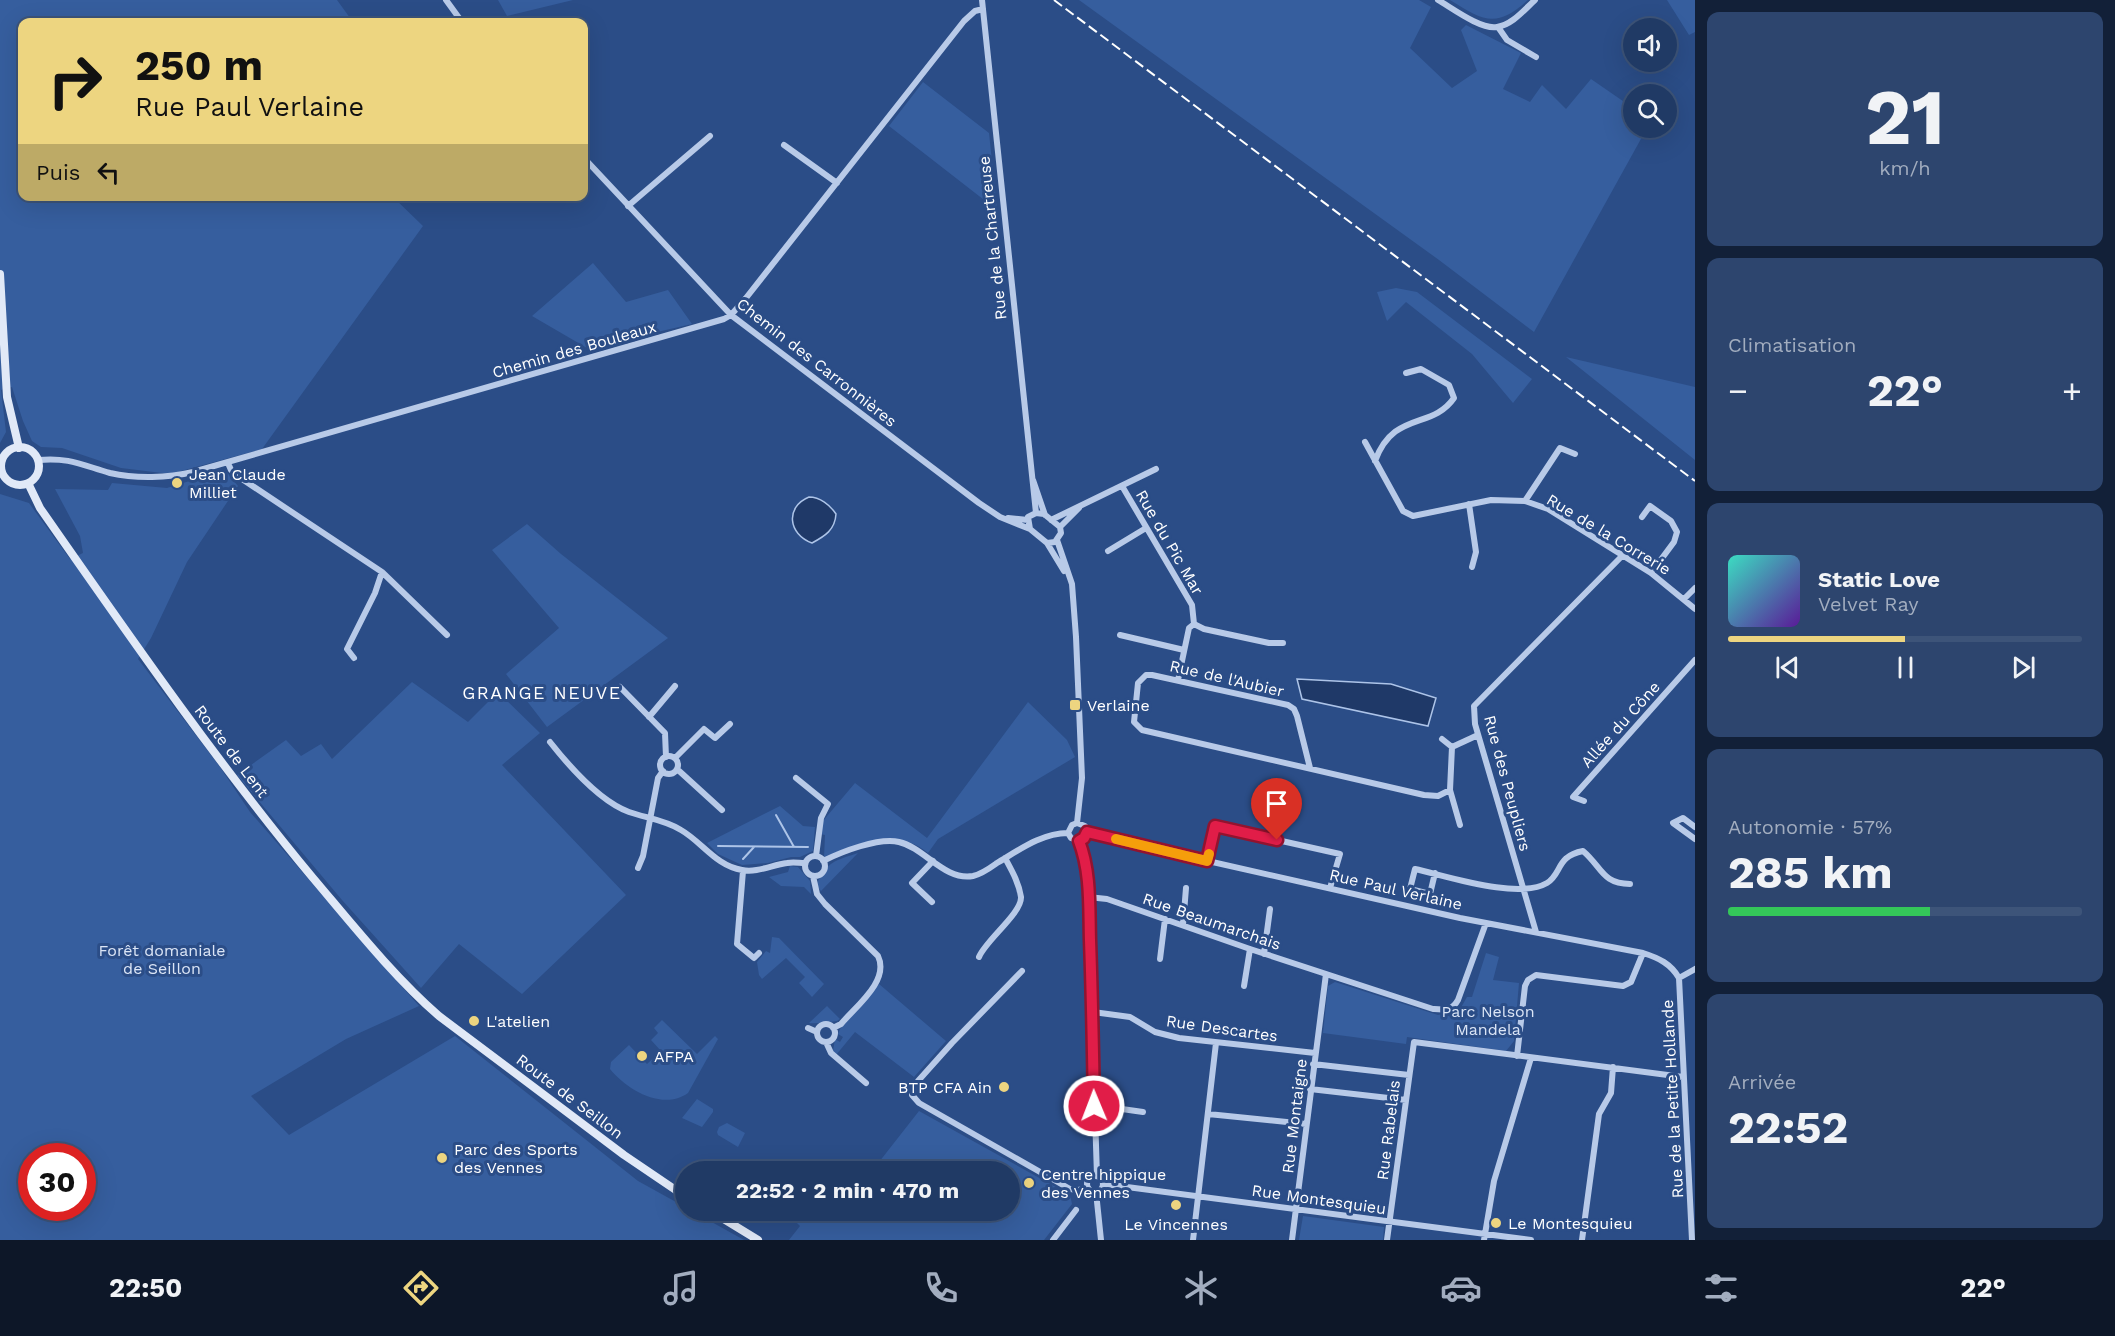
<!DOCTYPE html>
<html lang="fr">
<head>
<meta charset="utf-8">
<style>
  :root { --surface:#203a65; --page:#2d456e; --text:#f1f3f6; --muted:#a2adbf; --line:#3d5479; --accent:#edd580 }
  body { margin:0; font-family:"Work Sans",sans-serif; background:var(--page); color:var(--text); height:100vh; display:flex; flex-direction:column; font-size:22px; white-space:nowrap }
  * { box-sizing:border-box; margin:0 }
  p { font-size:20px; color:var(--muted) }
  .icon { flex:none; width:33px; height:33px; fill:none; stroke:currentColor; stroke-width:2; stroke-linecap:round; stroke-linejoin:round }
  .map { position:relative; flex:1; overflow:hidden }
  .side { display:flex; flex-direction:column; gap:12px; padding:12px; background:#122038; width:420px }
  .side>* { flex:none }
  .top-card { position:absolute; left:18px; top:18px; width:570px; height:183px; border-radius:12px; box-shadow:0 6px 24px #0002,0 0 0 2px var(--line); background:#edd580; color:#111; overflow:hidden }
  .tools { position:absolute; left:1623px; top:18px; display:grid; gap:12px }
  .tools a { display:grid; place-items:center; width:54px; height:54px; border-radius:50%; background:var(--surface); box-shadow:0 6px 24px #0002,0 0 0 2px var(--line); font-size:30px }
  .speed { position:absolute; left:18px; top:1143px; display:flex; gap:12px; font-size:30px; font-weight:700; text-align:center }
  .speed>* { display:grid; place-content:center; width:78px; height:78px; border-radius:50%; background:var(--surface); box-shadow:0 6px 24px #0002,0 0 0 2px var(--line); line-height:1 }
  .speed .limit { border:9px solid #d22; background:#fff; color:#111 }
  .pin { position:absolute; display:grid; place-items:center; width:51px; height:51px; color:#fff; margin:-62px -26px; border-radius:50% 50% 50% 0; rotate:-45deg; box-shadow:0 0 6px #0007 }
  .pin .icon { rotate:45deg }
  .me { position:absolute; width:66px; margin:-33px; rotate:359deg; stroke-linejoin:round; filter:drop-shadow(0 0 4px #0008) }
  .turn { display:flex; align-items:center; gap:21px; height:126px; padding:0 18px; font-size:27px }
  .turn .icon { width:78px; height:78px; stroke-width:2.5 }
  .turn b { display:block; font-size:42px; line-height:51px }
  .then { display:flex; align-items:center; height:57px; padding:0 18px; background:#0003; gap:12px; font-size:22px }
  .big { font-size:45px; font-weight:700; line-height:1.1 }
  .side .card { flex:1; display:flex; flex-direction:column; justify-content:center; gap:9px; min-width:0; padding:0 21px; border-radius:12px; background:var(--page) }
  .side .dial { align-items:center; gap:0 }
  .dial b { font-size:78px; line-height:1 }
  .song { display:flex; align-items:center; gap:18px }
  .cover { width:72px; height:72px; border-radius:9px; background:linear-gradient(135deg,hsl(170 70% 55%),hsl(270 70% 35%)) }
  .played { height:6px; border-radius:3px; background:linear-gradient(90deg,var(--accent) 50%,var(--line) 50%) }
  .keys { display:flex; justify-content:space-around; direction:ltr }
  .heat { display:flex; justify-content:space-between; align-items:center; font-size:33px; direction:ltr }
  .charge { height:9px; border-radius:4px; background:linear-gradient(90deg,#34c759 57%,var(--line) 0) }
  .trip { position:absolute; left:675px; top:1161px; width:345px; height:60px; border-radius:30px; background:var(--surface); box-shadow:0 6px 24px #0002,0 0 0 2px var(--line); font-weight:700; line-height:60px; text-align:center }
  .tab-bar { display:flex; height:96px; justify-content:space-around; align-items:center; background:#0d1728; color:var(--muted) }
  .tab-bar .icon { width:42px; height:42px }
  .tab-bar .current { color:var(--accent) }
  .tab-bar b { font-size:27px; color:var(--text) }
  main { display:flex; flex:1; min-height:0 }
  .map>svg:first-child { display:block }
  .green { fill:#365e9e; fill-rule:evenodd }
  .water { fill:#1f3968; stroke:#adc4e8; stroke-width:1.5 }
  .lines { fill:none; stroke-linecap:round; stroke-linejoin:round }
  .stream { stroke:#adc4e8; stroke-width:2 }
  .street { stroke:#b8cae8; stroke-width:6 }
  .secondary { stroke:#e1e9f7; stroke-width:8 }
  .rail { stroke:#fff; stroke-width:2; stroke-dasharray:10 4.5; stroke-linecap:butt }
  .route-casing { stroke:#92132f; stroke-width:15 }
  .route { stroke:#e11d48; stroke-width:10 }
  .slow { stroke:#f59e0b; stroke-width:10 }
  .poi-dot { fill:#edd580; stroke:#2b4d87; stroke-width:2 }
  .labels { text-anchor:middle; stroke-width:6; stroke-linejoin:round; paint-order:stroke }
  .street-label { font-size:16px; fill:#fff; stroke:#2b4d87 }
  .poi-label { font-size:16px; fill:#fff; stroke:#2b4d87; text-anchor:start }
  .park-label { font-size:16px; fill:#dbe5f6; stroke:#2b4d87 }
  .neighbourhood-label { font-size:18px; letter-spacing:1.5px; fill:#fff; stroke:#2b4d87 }
</style>
</head>
<body>
<main>
<div class="map">
<svg width="1695" height="1240" viewBox="0 0 1695 1240">
  <rect width="100%" height="100%" fill="#2b4d87"/>
  <!-- green -->
  <path class="green" d="M0 0H337L353 22H22V196L393 197 423 226 262 449 170 474 121 468 62 448 41 447 32 441 23 421 12 387 1 390 6 432 0 443Z
    M498 0H573L507 16Z
    M1079 0H1419L1431 7 1410 48 1452 88 1477 71 1461 30 1466 25 1521 53 1503 89 1530 102 1542 85 1566 109 1591 79 1633 108 1634 128H1647L1534 332 1439 260Z
    M1450 0H1528C1496 29 1484 21 1450 0Z
    M1667 0H1695V32L1689 35Z
    M923 82 989 133 997 210 889 126Z
    M593 263 626 302 668 290 692 324 587 348 532 316Z
    M1396 288 1417 292 1532 379 1513 403 1472 354 1406 302 1387 321 1377 292Z
    M1566 357 1695 387V460Z
    M225 470 238 486 187 562 151 638 138 659 220 767 250 812 419 1006 346 1039 251 1096 289 1135 455 1036 638 1181 685 1207 686 1210 692 1211 744 1240H0V494L29 503 70 559 83 553 80 536 55 489 108 490 112 483 167 488ZM32 1156H82V1208H32Z
    M527 524 561 554 668 638 547 727 506 674 559 628 492 550Z
    M412 682 468 722 498 692 540 733 502 765 626 895 522 994 459 944 421 988 342 900 237 775 286 740 301 756 321 744 332 759Z
    M1028 702 1067 740 1075 757 938 839 928 853C895 826 859 845 824 857L825 835 820 834 822 822 855 783 927 838Z
    M780 806 803 826 815 827 813 851 800 857H791L768 863 742 865 718 854 707 843Z
    M858 853 821 891 816 885C828 861 834 861 858 853Z
    M790 866 798 867 810 881 811 894 804 887 781 886 769 877 788 872Z
    M772 937 779 938 824 984 812 997 799 983 805 977 786 958 762 979 759 975 757 962 766 951 770 953Z
    M1486 953 1499 957 1493 980 1519 983 1514 1041 1506 1051 1407 1037 1406 1044 1323 1033 1328 986 1335 982 1438 1015 1459 1011 1467 997H1472Z
    M879 984 946 1041 914 1077 855 1032 836 1055 833 1051 835 1039 840 1042 843 1037 838 1034 840 1029Z
    M827 1006 840 1019 837 1021C831 1022 813 1024 809 1023Z
    M662 1020 697 1054 715 1036 718 1039 688 1093C663 1111 627 1090 610 1069L611 1062 629 1045 647 1064 661 1051 651 1040 658 1033 654 1028Z
    M697 1099 713 1109V1112L702 1127 682 1118Z
    M919 1111 1070 1195 1072 1204 1044 1240H789L800 1226 797 1223 807 1211 1010 1210V1172L872 1171Z
    M727 1123 745 1133 738 1147 718 1135 717 1132 719 1127Z
    M1303 1216 1384 1227 1383 1240H1299Z"/>
  <!-- water -->
  <path class="water" d="M809 497C820 497 830 505 836 514 835 530 825 536 812 543 788 534 785 507 809 497Z
    M1297 679 1391 684 1436 698 1428 726 1302 699Z"/>
  <g class="lines">
    <!-- stream -->
    <path class="stream" d="M776 815 794 847
      M718 846 808 847
      M743 859 754 847"/>
    <!-- street -->
    <path class="street" d="M446 0 462 22
      M982 0 1036 513
      M1438 0C1452 8 1481 30 1497 27 1512 25 1524 10 1535 0
      M1498 27 1507 40 1536 57
      M784 145 837 183
      M584 158 731 315 979 503 1000 517 1030 529
      M628 206 710 136
      M1365 442 1403 511 1413 516 1491 500 1525 501 1548 509 1651 573 1695 609
      M38 460C69 457 82 465 110 473 136 479 168 478 193 472L724 319 731 315 746 298 964 21 975 11 983 9
      M1375 461C1394 410 1432 430 1454 398L1449 385 1421 369 1406 373
      M228 463 231 470 242 479 382 572 447 635
      M1033 480 1045 515
      M1122 486 1192 605 1194 624 1189 628 1178 680
      M1525 501 1560 448 1575 454
      M1469 504 1476 552 1472 567
      M1036 513 1044 514 1060 527 1061 533 1055 542 1047 543 1030 529 1028 517Z
      M1642 517 1650 506 1671 521 1677 532 1674 542 1651 573
      M1008 518 1028 520
      M1051 520 1156 469
      M1060 527 1079 508
      M1057 540 1072 584 1076 637 1082 778 1077 823
      M1047 543 1064 571
      M1108 551 1146 528
      M1684 599 1695 588
      M1194 624 1204 629 1269 643H1283
      M1120 635 1184 650
      M354 658 347 649 375 593 382 572
      M620 687 665 733 666 757
      M649 717 675 686
      M1442 739 1452 747
      M550 742C569 766 599 801 629 812 646 818 665 820 681 830 702 842 716 866 742 870 757 873 772 865 787 863 793 862 799 863 805 863
      M660 765a9 9 0 1 1 18 0a9 9 0 1 1-18 0Z
      M675 758 704 729 715 738 730 724
      M1310 768 1297 716 1294 709 1288 705 1152 675H1146L1138 683 1134 722 1142 730 1424 795 1438 796 1450 790 1452 747 1478 735
      M677 769 722 810
      M796 778 828 804 821 818 816 856
      M1450 790 1460 825
      M1584 801 1573 797 1695 660
      M1077 823 1072 825 1068 833 1071 838 1079 841
      M1077 823 1085 826C1088 833 1086 839 1079 841
      M1695 827 1683 818 1673 823 1695 839
      M1087 832 1177 854 1460 918 1643 953C1659 958 1671 964 1679 978L1692 1240
      M1079 841 1087 871 1088 897 1097 1176
      M805 866a10 10 0 1 1 20 0a10 10 0 1 1-20 0Z
      M823 861C841 852 879 837 899 842 925 848 944 881 973 876 982 874 990 868 997 863 1019 850 1042 833 1068 833
      M1207 861 1215 826 1340 854 1330 888
      M638 868 643 856 658 778 663 771
      M743 871 737 944 754 958 759 953
      M1435 873 1430 894 1410 889 1415 869C1447 876 1518 900 1547 883 1562 874 1556 856 1583 851 1602 867 1602 884 1630 884
      M813 876 817 894 825 904 878 956C890 981 855 1007 841 1024L833 1028
      M1088 897 1107 899 1250 949 1433 1009C1445 1010 1452 1011 1458 1000L1486 923
      M932 902 912 883 933 861
      M1183 925 1186 888
      M1536 932 1475 724 1474 706 1623 555
      M1264 954 1270 909
      M979 957C986 940 1022 913 1021 897 1019 883 1012 871 1005 858
      M1160 959 1165 919
      M1022 971 952 1043 918 1081 912 1095 919 1103 1070 1189 1078 1190 1088 1187
      M1679 978 1695 969
      M1244 986 1250 949
      M1093 1012 1130 1017 1155 1032 1179 1038 1315 1053
      M817 1033a9 9 0 1 1 18 0a9 9 0 1 1-18 0Z
      M808 1028 817 1032
      M826 1042 831 1053 866 1083
      M1517 1056 1525 986 1528 980 1536 975 1623 986 1631 982 1643 953
      M1313 1064 1409 1075
      M1310 1089 1406 1100
      M1094 1105 1143 1112
      M1208 1114 1306 1124
      M1087 1184a8 8 0 1 1 16 0a8 8 0 1 1-16 0Z
      M1104 1184 1531 1240
      M1096 1192 1101 1240
      M1053 1240 1076 1210
      M1193 1240 1216 1043
      M1292 1240 1326 974
      M1387 1240 1414 1042 1683 1077
      M1484 1240 1494 1181 1531 1058
      M1582 1240 1599 1114 1611 1093 1613 1067"/>
    <!-- secondary -->
    <path class="secondary" d="M0 274 7 397 19 448
      M1 466a19 19 0 1 1 38 0a19 19 0 1 1-38 0Z
      M28 483 40 508C128 634 215 760 313 878 352 924 394 977 439 1016L624 1155 686 1197
      M709 1210 758 1240"/>
    <!-- rail -->
    <path class="rail" d="M1054 0 1695 481"/>
  </g>
  <g class="lines">
    <!-- route casing -->
    <g class="route-casing">
      <path id="route" d="M1094 1106C1093 1050 1092 995 1090 940 1089 907 1091 872 1079 841L1084 838 1087 832 1207 861 1215 826 1277 840"/>
    </g>
    <!-- route -->
    <use href="#route" class="route"/>
    <!-- slow -->
    <path class="slow" d="M1116 839 1207 861 1209 854"/>
  </g>
  <!-- markers -->
  <g class="poi-dot">
    <circle cx="177" cy="483" r="6"/>
    <rect x="1069" y="699" width="12" height="12" rx="3"/>
    <circle cx="474" cy="1021" r="6"/>
    <circle cx="642" cy="1056" r="6"/>
    <circle cx="1004" cy="1087" r="6"/>
    <circle cx="442" cy="1158" r="6"/>
    <circle cx="1029" cy="1183" r="6"/>
    <circle cx="1176" cy="1205" r="6"/>
    <circle cx="1496" cy="1223" r="6"/>
  </g>
  <g class="labels">
    <!-- street labels -->
    <g class="street-label">
      <text transform="translate(992 238) rotate(-96)" y="6">Rue de la Chartreuse</text>
      <text transform="translate(574 349) rotate(-16)" y="6">Chemin des Bouleaux</text>
      <text transform="translate(817 362) rotate(38)" y="6">Chemin des Carronnières</text>
      <text transform="translate(1609 534) rotate(31)" y="6">Rue de la Correrie</text>
      <text transform="translate(1170 542) rotate(60)" y="6">Rue du Pic Mar</text>
      <text transform="translate(1227 678) rotate(13)" y="6">Rue de l'Aubier</text>
      <text transform="translate(1620 724) rotate(-48)" y="6">Allée du Cône</text>
      <text transform="translate(232 751) rotate(53)" y="6">Route de Lent</text>
      <text transform="translate(1508 783) rotate(75)" y="6">Rue des Peupliers</text>
      <text transform="translate(1396 889) rotate(13)" y="6">Rue Paul Verlaine</text>
      <text transform="translate(1212 921) rotate(19)" y="6">Rue Beaumarchais</text>
      <text transform="translate(1222 1028) rotate(8)" y="6">Rue Descartes</text>
      <text transform="translate(570 1096) rotate(37)" y="6">Route de Seillon</text>
      <text transform="translate(1672 1099) rotate(-93)" y="6">Rue de la Petite Hollande</text>
      <text transform="translate(1294 1116) rotate(-83)" y="6">Rue Montaigne</text>
      <text transform="translate(1388 1130) rotate(-83)" y="6">Rue Rabelais</text>
      <text transform="translate(1319 1199) rotate(8)" y="6">Rue Montesquieu</text>
    </g>
    <!-- poi labels -->
    <g class="poi-label">
      <text x="189" y="480">Jean Claude<tspan x="189" dy="18">Milliet</tspan></text>
      <text x="1087" y="711">Verlaine</text>
      <text x="486" y="1027">L'atelien</text>
      <text x="654" y="1062">AFPA</text>
      <text x="992" y="1093" text-anchor="end">BTP CFA Ain</text>
      <text x="454" y="1155">Parc des Sports<tspan x="454" dy="18">des Vennes</tspan></text>
      <text x="1041" y="1180">Centre hippique<tspan x="1041" dy="18">des Vennes</tspan></text>
      <text x="1508" y="1229">Le Montesquieu</text>
      <text x="1176" y="1230" text-anchor="middle">Le Vincennes</text>
    </g>
    <!-- park labels -->
    <g class="park-label">
      <text x="162" y="956">Forêt domaniale<tspan x="162" dy="18">de Seillon</tspan></text>
      <text x="1488" y="1017">Parc Nelson<tspan x="1488" dy="18">Mandela</tspan></text>
    </g>
    <!-- neighbourhood labels -->
    <g class="neighbourhood-label">
      <text x="542" y="699">GRANGE NEUVE</text>
    </g>
  </g>
</svg>
<div class="tools">
<a><svg class="icon" aria-label="sound" viewBox="0 0 24 24"><path d="M4 9h4l5-4v14l-5-4H4zM17 9q2 3 0 6"/></svg></a>
<a><svg class="icon" aria-label="search" viewBox="0 0 24 24"><circle cx="10" cy="10" r="6"/><path d="M15 15l6 6"/></svg></a>
</div>
<div class="speed"><div class="limit">30</div></div>
<div class="pin" style="left:1277px;top:840px;background:#d93025"><svg class="icon" aria-label="arrive" viewBox="0 0 24 24"><path d="M6 21V4h12l-3 4 3 4H6"/></svg></div>
<svg class="me" style="left:1094px;top:1106px" viewBox="-20 -20 40 40"><circle r="17" fill="#e11d48" stroke="#fff" stroke-width="3"/><path d="M0-11L8 9 0 5-8 9z" fill="#fff"/></svg>
<div class="trip">22:52 · 2 min · 470 m</div>
<div class="top-card">
<div class="turn"><svg class="icon" aria-label="right" viewBox="0 0 24 24"><path d="M7 20v-9h11M14 6l5 5-5 5"/></svg><div><b>250 m</b>Rue Paul Verlaine</div></div>
<div class="then">Puis<svg class="icon" aria-label="left" viewBox="0 0 24 24"><path d="M17 20v-9H6M10 6l-5 5 5 5"/></svg></div>
</div>
</div>
<section class="side">
<div class="card dial"><b>21</b><p>km/h</p></div>
<div class="card"><p>Climatisation</p>
<div class="heat"><a>−</a><b class="big">22°</b><a>+</a></div>
</div>
<div class="card">
<div class="song"><i class="cover"></i><div><b>Static Love</b><p>Velvet Ray</p></div></div>
<div class="played"></div>
<div class="keys"><svg class="icon" aria-label="previous" viewBox="0 0 24 24"><path d="M18 5L8 12l10 7zM5 5v14"/></svg><svg class="icon" aria-label="pause" viewBox="0 0 24 24"><path d="M8 5v14M16 5v14"/></svg><svg class="icon" aria-label="next" viewBox="0 0 24 24"><path d="M6 5l10 7-10 7zM19 5v14"/></svg></div>
</div>
<div class="card"><p>Autonomie · 57%</p><b class="big">285 km</b><div class="charge"></div></div>
<div class="card"><p>Arrivée</p><b class="big">22:52</b></div>
</section>
</main>
<nav class="tab-bar">
<b>22:50</b>
<svg class="icon current" aria-label="directions" viewBox="0 0 24 24"><path d="M12 3l9 9-9 9-9-9zM9 14v-3h6M13 9l2 2-2 2"/></svg>
<svg class="icon" aria-label="music" viewBox="0 0 24 24"><path d="M9 18V5l10-2v13"/><circle cx="6" cy="18" r="3"/><circle cx="16" cy="16" r="3"/></svg>
<svg class="icon" aria-label="phone" viewBox="0 0 24 24"><path d="M5 4h4l2 5-3 2q2 4 5 5l2-3 5 2v4C11 20 4 13 5 4z"/></svg>
<svg class="icon" aria-label="climate" viewBox="0 0 24 24"><path d="M12 3v18M4 7l16 10M4 17L20 7"/></svg>
<svg class="icon" aria-label="car" viewBox="0 0 24 24"><path d="M5 17H2v-5l4-1 3-4h7l3 4 3 1v5h-3M9 17h6M6 11h13"/><circle cx="7" cy="17" r="2"/><circle cx="17" cy="17" r="2"/></svg>
<svg class="icon" aria-label="filters" viewBox="0 0 24 24"><path d="M4 7h16M4 17h16"/><circle cx="9" cy="7" r="2"/><circle cx="15" cy="17" r="2"/></svg>
<b>22°</b>
</nav>
</body>
</html>
